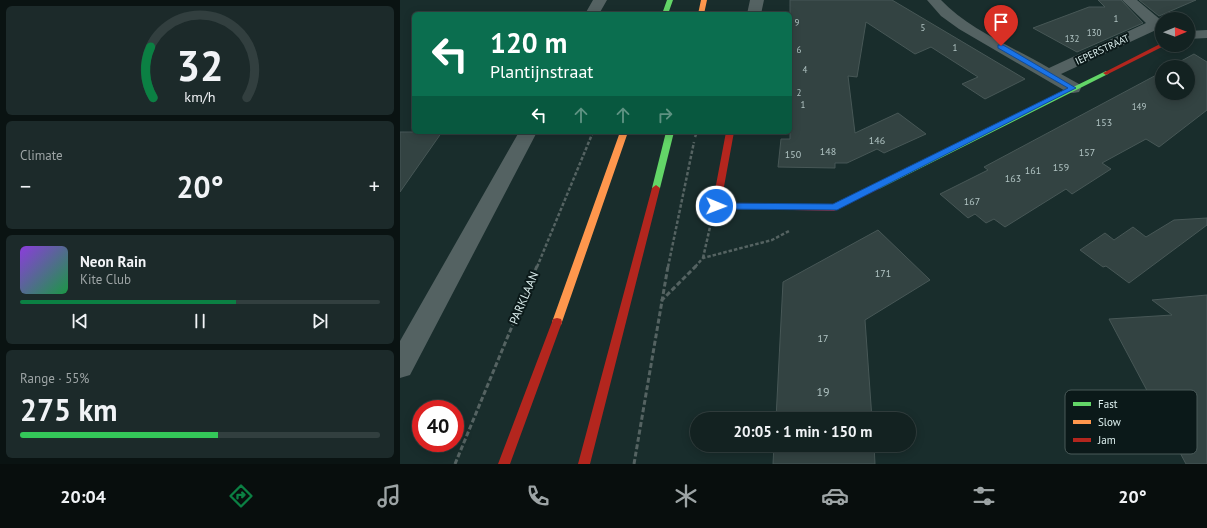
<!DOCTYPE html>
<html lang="en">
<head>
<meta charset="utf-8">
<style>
  :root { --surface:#132221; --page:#1c2a2a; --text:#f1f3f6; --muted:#9da4a5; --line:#323f3f; --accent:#0b8043 }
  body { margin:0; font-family:"PT Sans",sans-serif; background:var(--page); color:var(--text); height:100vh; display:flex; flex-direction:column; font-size:15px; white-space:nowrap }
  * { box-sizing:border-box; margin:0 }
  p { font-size:13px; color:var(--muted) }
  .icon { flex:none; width:22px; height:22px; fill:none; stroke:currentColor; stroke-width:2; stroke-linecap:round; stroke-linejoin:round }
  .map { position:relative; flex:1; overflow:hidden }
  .sheet { display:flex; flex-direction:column; gap:6px; padding:6px; background:#0a1312; width:400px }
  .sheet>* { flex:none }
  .hud { position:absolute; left:12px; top:12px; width:380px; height:122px; border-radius:6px; box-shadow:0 2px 10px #0003,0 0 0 1px var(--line); background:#0b6e4f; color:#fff; overflow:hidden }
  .needle { width:26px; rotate:89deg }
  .tools { position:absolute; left:755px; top:12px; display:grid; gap:8px }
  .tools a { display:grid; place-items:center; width:40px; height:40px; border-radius:50%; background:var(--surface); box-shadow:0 2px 10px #0003,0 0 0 1px var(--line); font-size:20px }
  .speed { position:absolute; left:12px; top:400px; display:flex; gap:8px; font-size:20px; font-weight:700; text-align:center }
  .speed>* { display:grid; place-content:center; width:52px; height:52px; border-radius:50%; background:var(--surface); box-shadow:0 2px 10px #0003,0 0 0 1px var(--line); line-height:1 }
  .speed .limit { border:6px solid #d22; background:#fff; color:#111 }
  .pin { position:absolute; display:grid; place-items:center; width:34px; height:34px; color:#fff; margin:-41px -17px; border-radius:50% 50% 50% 0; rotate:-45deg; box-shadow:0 0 4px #0007 }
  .pin .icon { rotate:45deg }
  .me { position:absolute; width:44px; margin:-22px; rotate:91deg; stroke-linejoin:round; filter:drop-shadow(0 0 3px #0008) }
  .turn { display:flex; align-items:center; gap:14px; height:84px; padding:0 12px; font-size:18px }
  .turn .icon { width:52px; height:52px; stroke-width:2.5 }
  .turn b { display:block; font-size:28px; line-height:34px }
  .lanes { display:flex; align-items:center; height:38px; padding:0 12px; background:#0003; justify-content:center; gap:20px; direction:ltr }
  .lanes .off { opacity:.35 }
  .big { font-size:30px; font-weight:700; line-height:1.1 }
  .sheet .card { flex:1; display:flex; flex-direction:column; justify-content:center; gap:6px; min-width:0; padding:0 14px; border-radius:6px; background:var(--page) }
  .sheet .dial { align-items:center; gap:0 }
  .dial svg { height:104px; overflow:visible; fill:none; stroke:var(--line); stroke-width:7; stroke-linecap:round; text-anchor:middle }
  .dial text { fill:var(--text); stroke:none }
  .song { display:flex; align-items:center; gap:12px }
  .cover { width:48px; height:48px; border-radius:6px; background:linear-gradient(135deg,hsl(270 70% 55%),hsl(140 70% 35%)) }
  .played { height:4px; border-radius:2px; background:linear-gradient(90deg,var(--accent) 60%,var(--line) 60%) }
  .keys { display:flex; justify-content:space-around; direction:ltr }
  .heat { display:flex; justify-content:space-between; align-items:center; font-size:22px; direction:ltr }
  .charge { height:6px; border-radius:3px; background:linear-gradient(90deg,#34c759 55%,var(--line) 0) }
  .trip { position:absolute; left:290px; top:412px; width:226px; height:40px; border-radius:20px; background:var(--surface); box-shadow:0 2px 10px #0003,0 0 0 1px var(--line); font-weight:700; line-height:40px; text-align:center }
  .tabs { display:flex; height:64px; justify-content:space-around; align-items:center; background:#080e0d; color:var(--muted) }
  .tabs .icon { width:28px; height:28px }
  .tabs .active { color:var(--accent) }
  .tabs b { font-size:18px; color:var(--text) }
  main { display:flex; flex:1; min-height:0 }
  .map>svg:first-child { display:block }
  .building { fill:#334342; stroke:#475756 }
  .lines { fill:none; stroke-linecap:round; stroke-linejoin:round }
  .path-far1 { stroke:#556362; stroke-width:2.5; stroke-dasharray:3.5 2; stroke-linecap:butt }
  .path { stroke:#556362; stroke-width:3; stroke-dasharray:5 2.5; stroke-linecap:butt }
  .street { fill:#546262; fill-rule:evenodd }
  .fast { fill:#63d668; fill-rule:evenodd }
  .slow { fill:#ff974d; fill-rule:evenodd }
  .jam { fill:#b3261e; fill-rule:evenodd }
  .route { fill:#1a73e8; stroke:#114b97 }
  .labels { text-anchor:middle; stroke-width:4; stroke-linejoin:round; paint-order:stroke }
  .far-number-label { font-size:9px; fill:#b2c5c4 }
  .far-street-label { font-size:10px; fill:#ddf0ef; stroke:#0b1919 }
  .number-label { font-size:10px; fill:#b2c5c4 }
  .street-label { font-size:12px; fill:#ddf0ef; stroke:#0b1919 }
  .near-number-label { font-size:12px; fill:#b2c5c4 }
  .key { fill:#0b1919; stroke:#4a5a59; stroke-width:1 }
  .key-label { font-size:11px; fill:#ddf0ef }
</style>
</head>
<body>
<main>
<section class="sheet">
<div class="card dial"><svg viewBox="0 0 100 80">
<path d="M14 69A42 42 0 1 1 86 69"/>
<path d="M14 69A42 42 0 0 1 12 30" stroke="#0b8043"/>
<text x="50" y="56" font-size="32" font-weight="700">32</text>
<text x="50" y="72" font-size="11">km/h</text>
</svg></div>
<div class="card"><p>Climate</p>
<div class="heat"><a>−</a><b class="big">20°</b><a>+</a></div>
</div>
<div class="card">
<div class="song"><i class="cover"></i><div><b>Neon Rain</b><p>Kite Club</p></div></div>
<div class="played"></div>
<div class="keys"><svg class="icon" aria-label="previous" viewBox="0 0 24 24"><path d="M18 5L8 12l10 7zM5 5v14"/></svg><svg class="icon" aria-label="pause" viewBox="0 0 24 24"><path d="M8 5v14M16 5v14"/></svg><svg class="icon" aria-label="next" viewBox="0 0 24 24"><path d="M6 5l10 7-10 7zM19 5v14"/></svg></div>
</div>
<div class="card"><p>Range · 55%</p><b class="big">275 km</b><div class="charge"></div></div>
</section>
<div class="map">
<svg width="807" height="464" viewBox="0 0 807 464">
  <rect width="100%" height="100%" fill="#192d2c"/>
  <!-- building -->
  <path class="building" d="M390 0H492L625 79 585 99 562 84 578 77 531 47 515 54 466 22 457 77 448 76 455 133 498 113 526 134 484 153 477 149 447 163H435V168L378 167 381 139H390Z
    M698 0H721L743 23 677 52 633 28 689 7H705Z
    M739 0H796L759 16Z
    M794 54 807 62V110L759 147 746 139 702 163 711 169 672 194 666 189 605 227 594 219 586 223 575 214 568 218 540 194 588 170 584 167 762 72V93H788V67H770Z
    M0 132H42L0 192Z
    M807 218V225L729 283 706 266 703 267 680 250 705 233 714 240 733 227 746 237 774 220Z
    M478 230 530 280 465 320 472 419H376L383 282Z
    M807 295V464H786L709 319 772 315 752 300Z
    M374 445H474L475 464H373Z"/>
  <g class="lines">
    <!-- path-far1 -->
    <path class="path-far1" d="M295 137 297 132
      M303 258 310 227
      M137 267 193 132
      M268 267 294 142
      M295 267 303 258 372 240 389 231"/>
    <!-- path -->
    <path class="path" d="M261 301 296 266
      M55 464 137 266
      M234 464 268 266"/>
    <!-- street -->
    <path class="street" d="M193 0H207L199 14H185Z
      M350 0H364L361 14H347Z
      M527 0H541C568 29 615 48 649 68L746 23 722 0H737L762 21V31L756 30 661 74 679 84 681 88 679 92 673 93 667 92 559 29 541 16Z
      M807 30V38L788 39V31Z
      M119 132H137L10 375 0 378V341Z"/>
    <!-- fast -->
    <path class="fast" d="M267 0H273L268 14H262Z
      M706 71 709 73 708 74 479 189H473L472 187 473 185Z
      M266 132H274L260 188 256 191 252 188Z"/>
    <!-- slow -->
    <path class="slow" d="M301 0H307L304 14H298Z
      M220 132H228L162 322 161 325 157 326 153 325 152 322Z"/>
    <!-- jam -->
    <path class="jam" d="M762 43V45H765L764 46 706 75 703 73Z
      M326 132H334L321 203 433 205 473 185H479L480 187 479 189 434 211 313 208 312 206Z
      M256 185 260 188 190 464H178L252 188Z
      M157 318 161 319 162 322 110 464H98L152 322 153 319Z"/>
  </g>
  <!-- route -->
  <path class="route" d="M598 45H603L676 88 437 210 316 209 311 206 316 203 433 204 668 88 598 48Z"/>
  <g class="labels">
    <!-- far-number labels -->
    <g class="far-number-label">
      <text x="716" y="22">1</text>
      <text x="397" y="26">9</text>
      <text x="523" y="31">5</text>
      <text x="694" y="36">130</text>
      <text x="672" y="42">132</text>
      <text x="555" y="51">1</text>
      <text x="399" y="53">6</text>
      <text x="405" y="73">4</text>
      <text x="399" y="96">2</text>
      <text x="403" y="108">1</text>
      <text x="739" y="110">149</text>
    </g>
    <!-- far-street labels -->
    <g class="far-street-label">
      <text transform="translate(702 49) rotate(-25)" y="4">IEPERSTRAAT</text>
    </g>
    <!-- number labels -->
    <g class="number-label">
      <text x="704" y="126">153</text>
      <text x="477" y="144">146</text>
      <text x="428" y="155">148</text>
      <text x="687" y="156">157</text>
      <text x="393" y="158">150</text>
      <text x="661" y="171">159</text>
      <text x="633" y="174">161</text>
      <text x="613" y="182">163</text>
      <text x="572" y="205">167</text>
      <text x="483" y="277">171</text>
      <text x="423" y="342">17</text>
    </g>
    <!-- street labels -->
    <g class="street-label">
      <text transform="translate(124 298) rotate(-67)" y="4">PARKLAAN</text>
    </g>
    <!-- near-number labels -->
    <g class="near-number-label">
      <text x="423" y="396">19</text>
    </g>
  </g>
  <!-- legend -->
  <rect x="665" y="390" width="132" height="64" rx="6" class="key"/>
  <rect x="673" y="402" width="18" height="4" fill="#63d668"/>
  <rect x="673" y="420" width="18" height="4" fill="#ff974d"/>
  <rect x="673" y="438" width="18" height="4" fill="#b3261e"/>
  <g class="key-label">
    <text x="698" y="408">Fast</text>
    <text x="698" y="426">Slow</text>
    <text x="698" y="444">Jam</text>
  </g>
</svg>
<div class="tools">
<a><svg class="needle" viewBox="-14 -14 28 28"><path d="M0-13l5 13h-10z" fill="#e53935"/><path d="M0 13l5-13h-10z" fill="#9da4a5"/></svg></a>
<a><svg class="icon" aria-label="search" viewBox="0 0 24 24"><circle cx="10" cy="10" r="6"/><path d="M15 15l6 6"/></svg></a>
</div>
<div class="speed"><div class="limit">40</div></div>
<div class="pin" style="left:601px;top:46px;background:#d93025"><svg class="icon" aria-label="arrive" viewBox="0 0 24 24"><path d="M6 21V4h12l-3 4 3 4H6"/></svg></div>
<svg class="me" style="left:316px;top:206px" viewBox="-20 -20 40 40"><circle r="17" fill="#1a73e8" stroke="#fff" stroke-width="3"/><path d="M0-11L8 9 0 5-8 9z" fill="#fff"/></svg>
<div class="trip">20:05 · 1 min · 150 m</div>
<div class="hud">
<div class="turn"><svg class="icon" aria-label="left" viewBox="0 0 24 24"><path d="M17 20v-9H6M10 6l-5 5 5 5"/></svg><div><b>120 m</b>Plantijnstraat</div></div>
<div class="lanes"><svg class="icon" aria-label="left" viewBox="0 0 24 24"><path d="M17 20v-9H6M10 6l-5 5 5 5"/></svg><svg class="icon off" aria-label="ahead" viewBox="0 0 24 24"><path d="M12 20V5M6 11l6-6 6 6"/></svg><svg class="icon off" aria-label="ahead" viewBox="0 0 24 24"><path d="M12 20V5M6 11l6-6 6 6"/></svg><svg class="icon off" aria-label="right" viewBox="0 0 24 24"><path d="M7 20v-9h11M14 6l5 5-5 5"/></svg></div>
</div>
</div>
</main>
<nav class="tabs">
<b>20:04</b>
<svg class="icon active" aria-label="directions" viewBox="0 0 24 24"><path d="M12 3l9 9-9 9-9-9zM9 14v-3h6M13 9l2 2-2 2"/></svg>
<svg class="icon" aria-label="music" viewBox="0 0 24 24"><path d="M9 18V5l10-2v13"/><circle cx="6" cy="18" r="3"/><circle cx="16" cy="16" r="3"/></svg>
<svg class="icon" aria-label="phone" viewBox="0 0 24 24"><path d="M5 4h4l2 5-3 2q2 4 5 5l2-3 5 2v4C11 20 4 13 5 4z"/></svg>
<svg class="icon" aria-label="climate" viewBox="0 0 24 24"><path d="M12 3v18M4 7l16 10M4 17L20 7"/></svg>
<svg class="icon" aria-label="car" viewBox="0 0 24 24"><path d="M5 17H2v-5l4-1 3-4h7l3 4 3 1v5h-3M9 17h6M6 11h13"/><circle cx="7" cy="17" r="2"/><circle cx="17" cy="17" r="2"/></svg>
<svg class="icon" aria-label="filters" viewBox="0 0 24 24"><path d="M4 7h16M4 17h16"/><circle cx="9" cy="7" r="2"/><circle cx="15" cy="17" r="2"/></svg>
<b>20°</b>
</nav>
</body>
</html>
